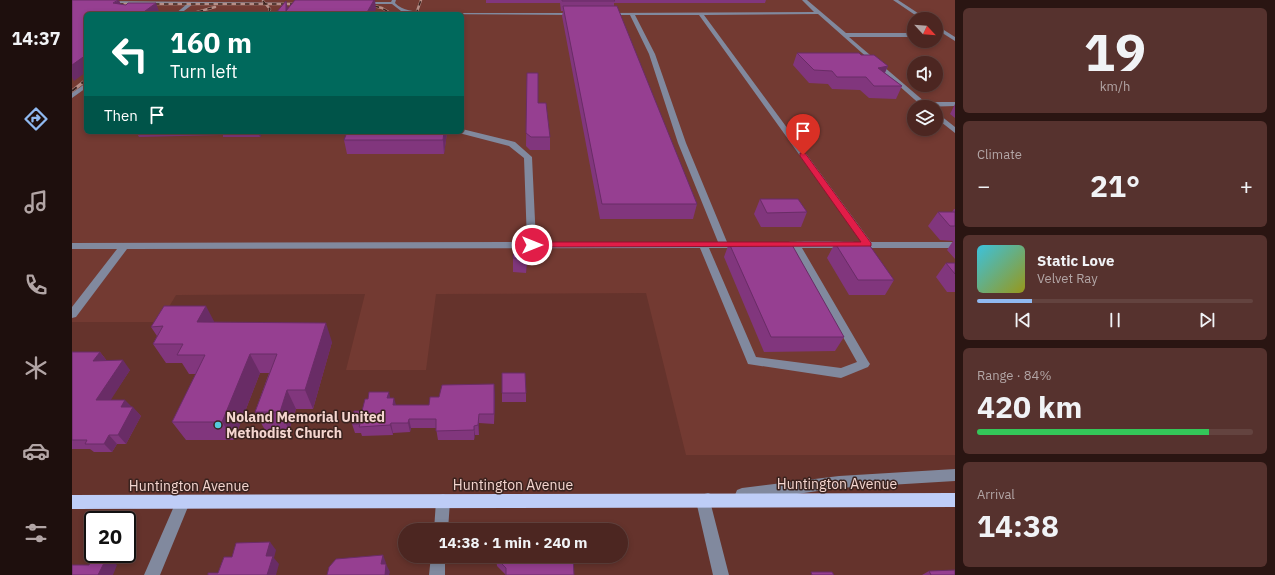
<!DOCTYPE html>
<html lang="en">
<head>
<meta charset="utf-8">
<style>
  :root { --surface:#4c2621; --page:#56322e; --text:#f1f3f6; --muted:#b2a5a5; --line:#63433f; --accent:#90b9f0 }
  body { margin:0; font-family:"IBM Plex Sans",sans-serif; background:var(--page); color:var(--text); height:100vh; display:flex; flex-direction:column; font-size:15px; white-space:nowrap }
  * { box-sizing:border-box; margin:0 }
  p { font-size:13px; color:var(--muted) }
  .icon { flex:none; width:22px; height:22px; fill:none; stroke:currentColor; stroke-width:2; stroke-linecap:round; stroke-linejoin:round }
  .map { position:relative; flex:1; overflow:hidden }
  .details { display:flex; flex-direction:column; gap:8px; padding:8px; background:#2a1512; width:320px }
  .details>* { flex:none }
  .guide { position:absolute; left:12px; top:12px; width:380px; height:122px; border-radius:6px; box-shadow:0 2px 6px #0003,0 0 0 1px var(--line); background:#00695c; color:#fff; overflow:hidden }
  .needle { width:26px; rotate:116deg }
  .fabs { position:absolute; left:835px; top:12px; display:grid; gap:8px }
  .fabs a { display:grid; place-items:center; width:36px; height:36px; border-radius:50%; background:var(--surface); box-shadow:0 2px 6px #0003,0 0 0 1px var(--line); font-size:20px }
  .speed { position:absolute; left:12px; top:511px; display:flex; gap:8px; font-size:20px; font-weight:700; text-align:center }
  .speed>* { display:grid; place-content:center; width:52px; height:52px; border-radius:50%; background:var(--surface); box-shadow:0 2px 6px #0003,0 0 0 1px var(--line); line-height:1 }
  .speed .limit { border:2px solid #111; border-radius:6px; background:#fff; color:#111 }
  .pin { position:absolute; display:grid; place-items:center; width:34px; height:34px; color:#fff; margin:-41px -17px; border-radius:50% 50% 50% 0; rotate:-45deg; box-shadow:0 0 4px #0007 }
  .pin .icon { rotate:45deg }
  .me { position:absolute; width:44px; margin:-22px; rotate:90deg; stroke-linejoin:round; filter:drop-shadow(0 0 3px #0008) }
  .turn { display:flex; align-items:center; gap:14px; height:84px; padding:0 20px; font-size:18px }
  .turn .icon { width:52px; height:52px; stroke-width:2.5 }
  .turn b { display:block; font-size:28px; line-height:34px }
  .then { display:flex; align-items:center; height:38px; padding:0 20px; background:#0003; gap:8px; font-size:15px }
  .big { font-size:30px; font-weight:700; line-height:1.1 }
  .details .card { flex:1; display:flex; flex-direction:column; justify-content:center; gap:6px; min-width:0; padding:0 14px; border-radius:6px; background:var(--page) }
  .details .dial { align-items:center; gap:0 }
  .dial b { font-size:52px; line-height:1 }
  .song { display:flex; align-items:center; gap:12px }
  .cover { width:48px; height:48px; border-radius:6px; background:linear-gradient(135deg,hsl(190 70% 55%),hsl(60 70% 35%)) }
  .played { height:4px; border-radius:2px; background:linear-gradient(90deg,var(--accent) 20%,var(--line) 20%) }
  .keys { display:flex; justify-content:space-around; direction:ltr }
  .heat { display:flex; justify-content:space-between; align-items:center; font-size:22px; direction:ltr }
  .charge { height:6px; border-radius:3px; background:linear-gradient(90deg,#34c759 84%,var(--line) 0) }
  .trip { position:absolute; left:326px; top:523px; width:230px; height:40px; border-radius:20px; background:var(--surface); box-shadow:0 2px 6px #0003,0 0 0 1px var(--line); font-weight:700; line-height:40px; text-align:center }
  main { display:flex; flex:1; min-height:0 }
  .dock { display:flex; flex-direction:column; width:72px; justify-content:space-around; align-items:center; background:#1e0f0d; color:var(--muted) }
  .dock .icon { width:28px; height:28px }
  .dock .on { color:var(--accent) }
  .dock b { font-size:18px; color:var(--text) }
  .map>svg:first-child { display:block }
  .built { fill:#733a32; fill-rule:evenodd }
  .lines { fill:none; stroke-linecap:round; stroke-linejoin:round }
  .minor { fill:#81899e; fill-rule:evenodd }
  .major { fill:#becdf7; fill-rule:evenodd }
  .rail-far1-casing { stroke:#b58e87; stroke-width:2.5 }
  .rail-casing { stroke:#b58e87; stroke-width:3 }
  .rail-far1 { stroke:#3a231f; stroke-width:1.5; stroke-dasharray:4.5; stroke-linecap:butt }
  .rail { stroke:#3a231f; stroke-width:2; stroke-dasharray:6; stroke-linecap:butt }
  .wall { fill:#81367d }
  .shaded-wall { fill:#692c66 }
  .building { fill:#963f91; stroke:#692c66 }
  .route { fill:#e11d48; stroke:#92132f }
  .poi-dot { fill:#54cadd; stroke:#3a231f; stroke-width:1.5 }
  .labels { text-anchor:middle; stroke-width:3; stroke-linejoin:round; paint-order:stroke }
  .near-poi-label { font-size:14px; font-weight:bold; fill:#f4d5cf; stroke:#3a231f; text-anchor:start }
  .near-street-label { font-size:14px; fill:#f4d5cf; stroke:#3a231f }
</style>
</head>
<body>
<main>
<nav class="dock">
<b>14:37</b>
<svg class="icon on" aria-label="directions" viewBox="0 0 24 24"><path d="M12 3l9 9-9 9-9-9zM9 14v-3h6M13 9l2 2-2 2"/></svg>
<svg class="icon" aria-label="music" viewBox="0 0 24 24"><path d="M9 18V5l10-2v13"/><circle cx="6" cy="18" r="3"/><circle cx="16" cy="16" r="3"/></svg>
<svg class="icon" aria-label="phone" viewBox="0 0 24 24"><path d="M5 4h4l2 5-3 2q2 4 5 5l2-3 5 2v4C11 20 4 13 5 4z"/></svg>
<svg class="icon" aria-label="climate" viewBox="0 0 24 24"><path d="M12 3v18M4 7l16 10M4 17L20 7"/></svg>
<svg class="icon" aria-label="car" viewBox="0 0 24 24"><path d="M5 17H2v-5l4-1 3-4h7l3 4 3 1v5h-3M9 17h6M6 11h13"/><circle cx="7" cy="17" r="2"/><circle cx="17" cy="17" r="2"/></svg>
<svg class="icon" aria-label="filters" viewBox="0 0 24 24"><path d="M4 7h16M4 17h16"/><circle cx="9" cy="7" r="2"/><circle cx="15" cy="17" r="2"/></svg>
</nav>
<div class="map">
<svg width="883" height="575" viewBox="0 0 883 575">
  <rect width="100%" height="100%" fill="#65332c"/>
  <!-- built -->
  <path class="built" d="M0 0H883V455H614L574 293 364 294 354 370H274L293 294 104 295 88 322H0ZM14 14H390V132H14ZM842 19H864V41H842ZM842 63H864V85H842ZM842 107H864V129H842Z"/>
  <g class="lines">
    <!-- minor -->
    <path class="minor" d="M320 0H324L323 3C331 11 342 11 353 13H504L506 14 504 15 341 14 329 11 320 4H291L289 3 291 2H319Z
      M730 0H735L774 33H842V37H777L853 102H883V106L851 107 746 14 632 15 799 242H883V248H730L796 361 798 364 796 367 769 378 676 364 628 248 55 249 4 317 0 318V307L45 249H0V243L455 242 452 158 437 146 387 133 390 132V129L443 142 460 157 464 242H646L606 143 577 54 558 15H534L532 14 534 13 742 12ZM563 15H627L790 242C777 242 707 239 702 245L707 248H721L785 362 769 368 684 357 637 248H669L674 245 669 242H655L614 143 583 54Z
      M821 0H826L855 19H849Z
      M35 1 233 3 235 4 233 5 121 4 108 14H103L115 4 33 3Z
      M864 25 883 37V41L864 29Z
      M14 83V88L0 98V93Z
      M864 112 883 127V133L864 118Z
      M883 469V481L767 488 670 502 665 500 663 495 665 490 670 488 767 476Z
      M636 493 641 495 643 500 639 505 657 575H641L624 501 626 496Z
      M371 494 376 496 378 501 376 530H362L364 501 366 496Z
      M111 495 116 497 118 502 88 575H72L106 497Z
      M359 556H373V575H357Z"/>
    <!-- major -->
    <path class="major" d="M883 493V507L0 509V495Z"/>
    <!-- rail-far1 casing -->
    <g class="rail-far1-casing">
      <path id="rail-far1" d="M191 1 198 9 196 14
        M38 4H232
        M294 4 310 8 320 14
        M118 14 143 7
        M344 14 349 0"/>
    </g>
    <!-- rail casing -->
    <g class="rail-casing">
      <path id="rail" d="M0 91 14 80"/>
    </g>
    <!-- rail-far1 -->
    <use href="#rail-far1" class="rail-far1"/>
    <!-- rail -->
    <use href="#rail" class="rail"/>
  </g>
  <!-- wall -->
  <path class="wall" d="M414 0H694L693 3H542V6L625 204 621 219H528L490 16 491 11H489L488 3H414Z
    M725 53 789 55 816 66 813 73 830 86 824 99 797 98 788 90 760 89 756 84 737 83 721 65Z
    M455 73 478 137V150H458L454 146Z
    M14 97V105L11 99Z
    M883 104V118L878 114Z
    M64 132H191L188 137H151V135L67 137Z
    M275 132H375V133L372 154H275L272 140Z
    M688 199 735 212 729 227H689L682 214Z
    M882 209H883V259L875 250 881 241 868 240 856 226 866 212H880Z
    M657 243 772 337 763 351 692 352 652 257Z
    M763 243 822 280 813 295H777L755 258Z
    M456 255 454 273 441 272V258Z
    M874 263H883V292H875L864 277Z
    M143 322 260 342 241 409H224L217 430H193L183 412 197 373H188L162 440H114L100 422 124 374H117L110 363H94L81 344 85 336 79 327Z
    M0 352H28L35 361 58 370 38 400 60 407 69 416 54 444H45L40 452H22L18 449H0Z
    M430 393H454V402H430Z
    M423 394 422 424 407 423V435H403L402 440H366L364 428H339L338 432 321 433V435L290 436 289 433H283L280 424 290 411 318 398 324 405H357L367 397Z
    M424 558 502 575H434L425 566Z
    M857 571 859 575H850Z"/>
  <!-- shaded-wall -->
  <path class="shaded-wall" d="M47 0 51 10 41 3Z
    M302 0H303L304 9 302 14H294Z
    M214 1 217 12 214 11Z
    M84 3 88 14H69Z
    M14 55V72L2 81 0 77V65Z
    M816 66 810 78 806 68Z
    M186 132H191L188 137Z
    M372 132H375V133L372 154 371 140Z
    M456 240V255L454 273 455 258Z
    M134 306 144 325 125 322Z
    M254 323 260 342 241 409 233 390Z
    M28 352 35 361H21Z
    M178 354 188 373 162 440 150 422Z
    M51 360 58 370 33 409 24 400Z
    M422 384 423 394 422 424Z
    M215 390 224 409 217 430 208 412Z
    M317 392 319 402 315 398Z
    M322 398 325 408 321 405Z
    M53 400 61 408V407L69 416 54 444 46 435 49 407Z
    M407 414V435L406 425Z
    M337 419 339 428 338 432 336 423Z
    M319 423 321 433V435L318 425Z
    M402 426 403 435 402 440Z
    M37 435 45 444 40 452 32 444Z
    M198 542 204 550 202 558 207 564 204 575H195L194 556Z
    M311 555 314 563 312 572 309 564Z
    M35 557 45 565 41 575H26Z
    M314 564 318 572 317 575H313Z"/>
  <!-- building -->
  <path class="building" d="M0 0H46L41 3 54 5 56 3H84L69 14H14V55L0 65Z
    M223 0H302L294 14H203L214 1V11Z
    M490 0H542L543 1H490Z
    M491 6H545L625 204H530Z
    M725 53H787L789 55H802L816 66 806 68 830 86H802L794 77H765L760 71 742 70Z
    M455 73H466V103H474L478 137H459L454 133Z
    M275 132H372L371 140H272Z
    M688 199H726L735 212 695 213Z
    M866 212H883V226H878Z
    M443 239 456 240 455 258H441Z
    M657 243H719L772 337H699Z
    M763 243H796L822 280H786Z
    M874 263H883V274Z
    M92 306H134L125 322 254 323 233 390H215L208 412H183L205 354H178L150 422H100L133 355H105L111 344H81L91 326 79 327Z
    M0 352H28L21 361 51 360 24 400H53L49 407H61L46 435H37L32 444H13L15 440H0Z
    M430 373H453L454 393H430Z
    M422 384V414H407L406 425 402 426V430L364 431V419H337L336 423H319L318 425 287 427 288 424H280L282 411H290L293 399H296L297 392H317L315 398H322L321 405H357L358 397H367L370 385Z
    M198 542 194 556H201L195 575H136V573H146L152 557H160L164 543Z
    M311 555 309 564H314L313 575H255L257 567 264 559Z
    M426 556H501L502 575H434V568L424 558Z
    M21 557H35L26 575H0V565H17Z
    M883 570V575H859L857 571Z
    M739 572H760L762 575H740Z"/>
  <!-- route -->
  <path class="route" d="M728 153H733L799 243V246L460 247 456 245 460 242H789L728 156Z"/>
  <!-- markers -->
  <circle class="poi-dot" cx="146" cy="425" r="4"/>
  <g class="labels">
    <!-- near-poi labels -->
    <g class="near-poi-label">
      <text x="154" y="422">Noland Memorial United<tspan x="154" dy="16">Methodist Church</tspan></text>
    </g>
    <!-- near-street labels -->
    <g class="near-street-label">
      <text x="765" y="489">Huntington Avenue</text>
      <text x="441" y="490">Huntington Avenue</text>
      <text x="117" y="491">Huntington Avenue</text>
    </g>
  </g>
</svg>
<div class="fabs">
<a><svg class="needle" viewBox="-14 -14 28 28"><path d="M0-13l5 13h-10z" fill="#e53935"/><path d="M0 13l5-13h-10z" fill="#b2a5a5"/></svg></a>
<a><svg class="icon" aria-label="sound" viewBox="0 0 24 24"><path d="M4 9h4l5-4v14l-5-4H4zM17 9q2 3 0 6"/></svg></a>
<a><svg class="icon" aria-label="layers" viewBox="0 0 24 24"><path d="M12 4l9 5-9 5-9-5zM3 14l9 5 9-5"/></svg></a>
</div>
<div class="speed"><div class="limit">20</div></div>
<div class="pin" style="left:731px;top:155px;background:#d93025"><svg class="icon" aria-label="arrive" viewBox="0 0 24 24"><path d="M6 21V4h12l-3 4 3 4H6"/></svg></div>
<svg class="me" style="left:460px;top:245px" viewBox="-20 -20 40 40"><circle r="17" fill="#e11d48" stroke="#fff" stroke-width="3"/><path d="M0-11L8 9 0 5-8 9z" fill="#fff"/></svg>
<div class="trip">14:38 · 1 min · 240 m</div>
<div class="guide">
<div class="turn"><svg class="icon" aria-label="left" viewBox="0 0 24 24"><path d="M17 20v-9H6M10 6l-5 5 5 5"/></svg><div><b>160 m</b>Turn left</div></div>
<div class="then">Then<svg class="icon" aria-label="arrive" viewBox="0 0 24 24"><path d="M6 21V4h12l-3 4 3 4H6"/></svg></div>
</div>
</div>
<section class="details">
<div class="card dial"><b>19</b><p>km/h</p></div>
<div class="card"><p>Climate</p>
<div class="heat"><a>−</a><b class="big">21°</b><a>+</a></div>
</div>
<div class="card">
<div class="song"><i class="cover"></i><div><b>Static Love</b><p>Velvet Ray</p></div></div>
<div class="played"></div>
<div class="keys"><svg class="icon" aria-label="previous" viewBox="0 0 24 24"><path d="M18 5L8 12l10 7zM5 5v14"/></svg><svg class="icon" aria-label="pause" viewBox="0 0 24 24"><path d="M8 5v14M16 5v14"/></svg><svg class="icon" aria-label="next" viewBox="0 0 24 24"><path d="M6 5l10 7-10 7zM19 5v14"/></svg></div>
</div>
<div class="card"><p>Range · 84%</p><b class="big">420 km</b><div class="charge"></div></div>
<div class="card"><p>Arrival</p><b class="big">14:38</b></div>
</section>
</main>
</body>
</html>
